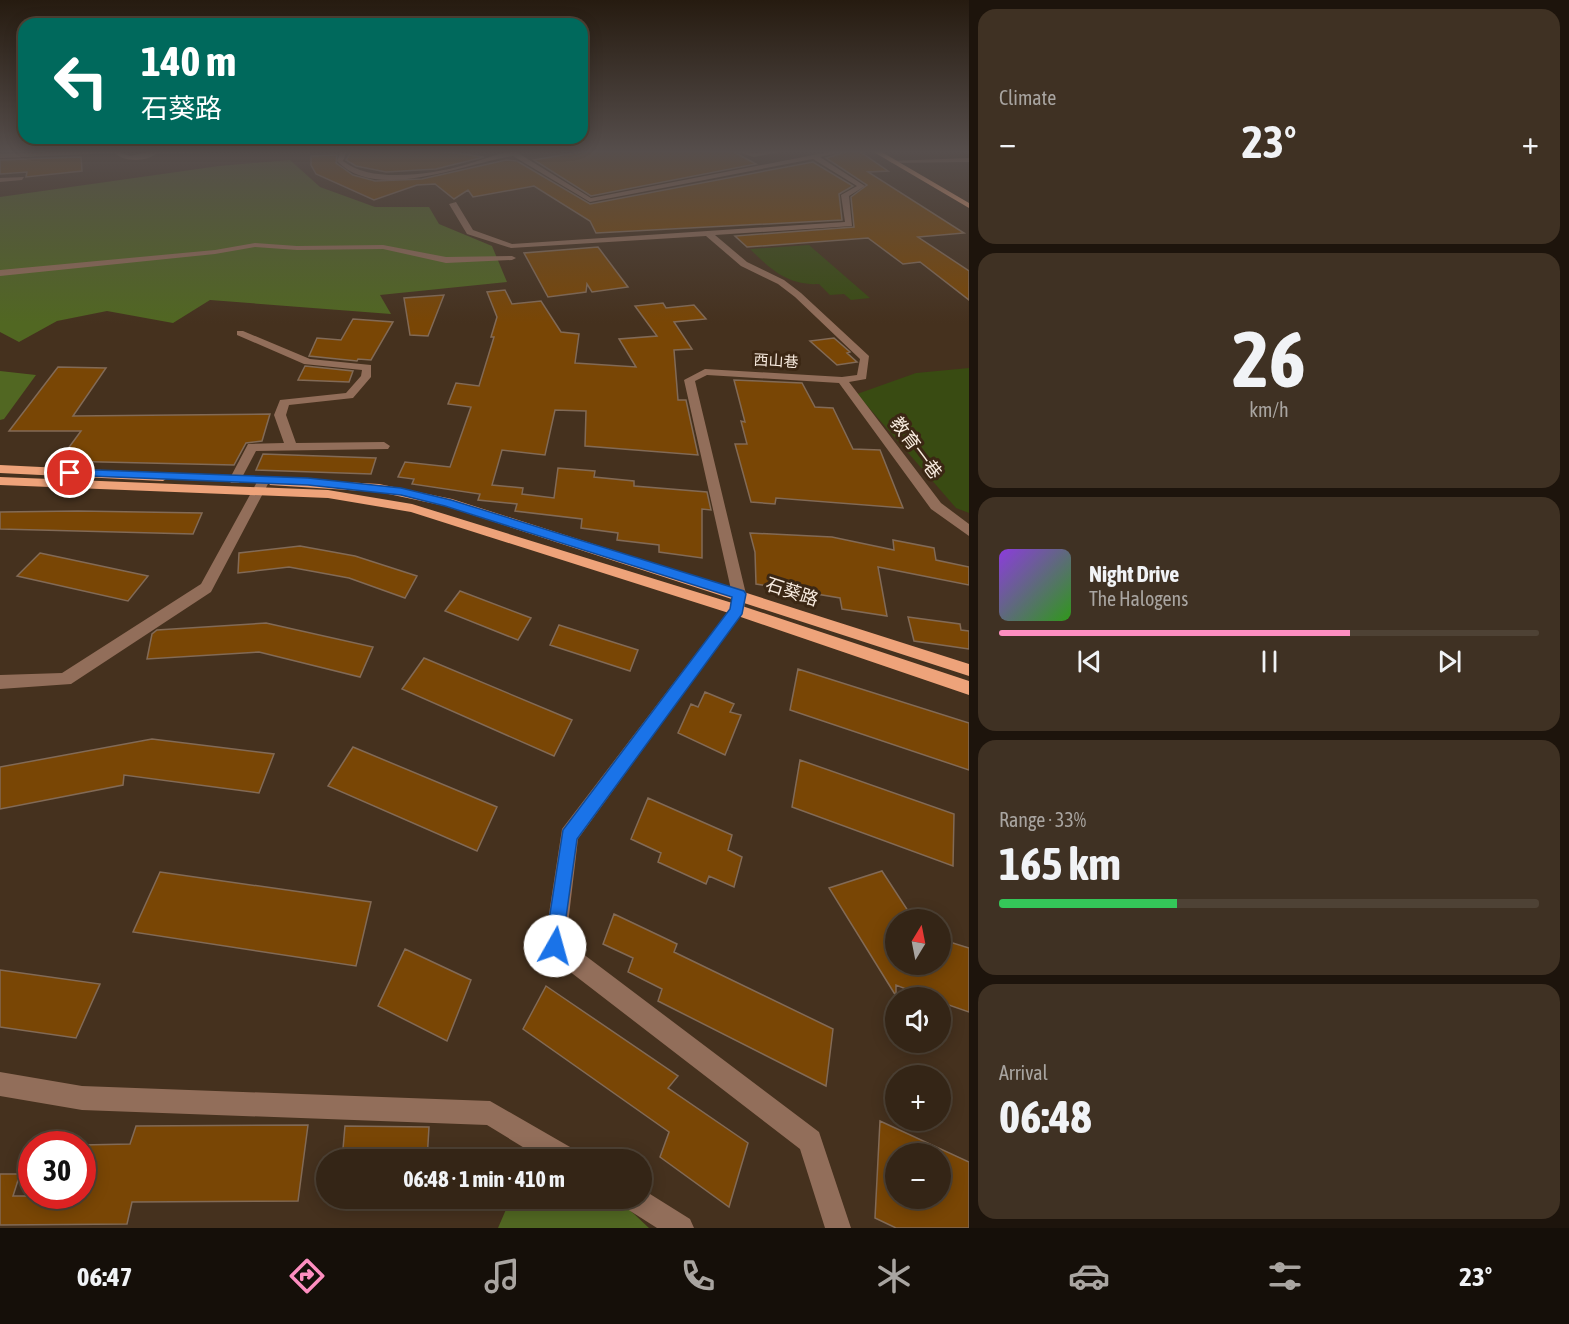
<!DOCTYPE html>
<html lang="en">
<head>
<meta charset="utf-8">
<style>
  :root { --surface:#342516; --page:#3f3123; --text:#f1f3f6; --muted:#a9a5a1; --line:#4e4235; --accent:#fd8ec0 }
  body { margin:0; font-family:"Asap Condensed","Noto Sans SC",sans-serif; background:var(--page); color:var(--text); height:100vh; display:flex; flex-direction:column; font-size:22px; white-space:nowrap }
  * { box-sizing:border-box; margin:0 }
  p { font-size:20px; color:var(--muted) }
  .icon { flex:none; width:33px; height:33px; fill:none; stroke:currentColor; stroke-width:2; stroke-linecap:round; stroke-linejoin:round }
  .map { position:relative; flex:1; overflow:hidden }
  .drawer { display:flex; flex-direction:column; gap:9px; padding:9px; background:#1d140c; width:600px }
  .drawer>* { flex:none }
  .guide { position:absolute; left:18px; top:18px; width:570px; height:126px; border-radius:18px; box-shadow:0 3px 15px #0003,0 0 0 2px var(--line); background:#00695c; color:#fff; overflow:hidden }
  .needle { width:39px; rotate:10deg }
  .tools { position:absolute; left:885px; top:909px; display:grid; gap:12px }
  .tools a { display:grid; place-items:center; width:66px; height:66px; border-radius:50%; background:var(--surface); box-shadow:0 3px 15px #0003,0 0 0 2px var(--line); font-size:30px }
  .speed { position:absolute; left:18px; top:1131px; display:flex; gap:12px; font-size:30px; font-weight:700; text-align:center }
  .speed>* { display:grid; place-content:center; width:78px; height:78px; border-radius:50%; background:var(--surface); box-shadow:0 3px 15px #0003,0 0 0 2px var(--line); line-height:1 }
  .speed .limit { border:9px solid #d22; background:#fff; color:#111 }
  .pin { position:absolute; display:grid; place-items:center; width:51px; height:51px; color:#fff; margin:-26px; border:3px solid #fff; border-radius:50%; box-shadow:0 2px 6px #0007 }
  .me { position:absolute; width:66px; margin:-33px; rotate:7deg; stroke-linejoin:round; filter:drop-shadow(0 0 4px #0008) }
  .turn { display:flex; align-items:center; gap:21px; height:126px; padding:0 24px; font-size:27px }
  .turn .icon { width:78px; height:78px; stroke-width:2.5 }
  .turn b { display:block; font-size:42px; line-height:51px }
  .big { font-size:45px; font-weight:700; line-height:1.1 }
  .drawer .widget { flex:1; display:flex; flex-direction:column; justify-content:center; gap:9px; min-width:0; padding:0 21px; border-radius:18px; background:var(--page) }
  .drawer .dial { align-items:center; gap:0 }
  .dial b { font-size:78px; line-height:1 }
  .song { display:flex; align-items:center; gap:18px }
  .cover { width:72px; height:72px; border-radius:9px; background:linear-gradient(135deg,hsl(270 70% 55%),hsl(110 70% 35%)) }
  .played { height:6px; border-radius:3px; background:linear-gradient(90deg,var(--accent) 65%,var(--line) 65%) }
  .keys { display:flex; justify-content:space-around; direction:ltr }
  .heat { display:flex; justify-content:space-between; align-items:center; font-size:33px; direction:ltr }
  .charge { height:9px; border-radius:4px; background:linear-gradient(90deg,#34c759 33%,var(--line) 0) }
  .trip { position:absolute; left:316px; top:1149px; width:336px; height:60px; border-radius:30px; background:var(--surface); box-shadow:0 3px 15px #0003,0 0 0 2px var(--line); font-weight:700; line-height:60px; text-align:center }
  .dock { display:flex; height:96px; justify-content:space-around; align-items:center; background:#150f09; color:var(--muted) }
  .dock .icon { width:42px; height:42px }
  .dock .current { color:var(--accent) }
  .dock b { font-size:27px; color:var(--text) }
  main { display:flex; flex:1; min-height:0 }
  .map>svg:first-child { display:block }
  .green { fill:#394b12 }
  .forest { fill:#516722 }
  .building { fill:#794605; stroke:#826a56; stroke-width:1.5; fill-rule:evenodd }
  .lines { fill:none; stroke-linecap:round; stroke-linejoin:round }
  .minor { fill:#926e5a; fill-rule:evenodd }
  .major { fill:#eea37a; fill-rule:evenodd }
  .route { fill:#1a73e8; stroke:#114b97; stroke-width:1.5 }
  .labels { text-anchor:middle; stroke-width:6; stroke-linejoin:round; paint-order:stroke }
  .far-street-label { font-size:15px; fill:#f8ebdf; stroke:#3b2714 }
  .street-label { font-size:18px; fill:#f8ebdf; stroke:#3b2714 }
</style>
</head>
<body>
<main>
<div class="map">
<svg width="969" height="1228" viewBox="0 0 969 1228">
  <rect width="100%" height="100%" fill="#45311e"/>
  <!-- green -->
  <path class="green" d="M809 245 870 298 851 300 844 294 830 295 819 284C788 286 770 269 750 249Z
    M969 368V513L956 508 857 394 916 373Z"/>
  <!-- forest -->
  <path class="forest" d="M290 160 320 187 375 207H429L439 224 492 246 507 282 380 295 391 314 210 300 173 323 107 311 57 321 19 342 0 332V197L219 166Z
    M0 371 36 375 4 419 0 420Z
    M511 1198 618 1199 649 1228H498Z"/>
  <!-- building -->
  <path class="building" d="M352 151H441L484 157 436 169 386 172 356 166 346 160Z
    M586 151H732L756 164 591 196 534 160Z
    M849 151H859L888 171 868 172 964 233 918 237 969 271V300L920 262 903 264 868 238 747 247 735 236 854 227 851 197 867 185 826 158Z
    M337 155 336 163 353 175 375 181 422 179 506 160 517 161 590 204 813 162 853 186 839 194 842 220 596 233 590 221 534 186 473 197 468 190 454 199 435 184 417 185 374 200 316 174 311 165V156Z
    M81 157 82 171 26 177 27 172 0 174V160Z
    M598 247 628 287 592 292 587 284 586 292 548 297 524 253Z
    M505 290 512 304 541 301 561 332 579 334 575 363 636 367 619 339 657 336 635 306 663 303 666 308 694 305 706 319 674 322 692 349 674 350 678 400H686L698 455 585 446 586 411 555 410 545 455 502 450 492 485 523 488 522 494 554 498 558 468 595 471 594 477 634 481V486L707 492 711 510 702 509V558L659 552V545L617 540 618 533 581 528 582 519 515 511 517 504 478 500 480 494 412 484 414 479 398 477 405 462 450 467 471 407 448 404 456 383 479 386 494 337H491L497 317 487 292Z
    M444 295 428 336 410 335 404 298Z
    M353 319 393 322 371 360 358 359 357 361 309 356 317 338 341 340Z
    M834 338 850 352 847 353 857 362 837 365 810 341Z
    M305 366 353 371 349 382 298 380Z
    M58 367 106 368 73 416 270 414 262 441 246 443 234 465 59 461 81 431H9Z
    M734 380 802 383 815 407 833 408 853 449 880 450 903 508 776 498 775 504 751 502 735 444H747L741 421 745 422Z
    M263 454 376 458 371 474 256 470Z
    M78 511 202 513 193 534 0 529V512Z
    M750 533 832 537 894 550 893 540 934 548 936 560 969 567V585L878 567 887 616 842 609 840 598 756 584 755 552Z
    M300 546 355 556 417 576 405 598 349 578 289 567 238 573 239 553Z
    M40 553 148 576 128 601 17 576Z
    M460 591 531 618 518 640 445 611Z
    M908 617 960 624 961 630 969 631V649L914 641Z
    M266 623 373 647 360 677 259 652 147 659 152 634 157 630Z
    M559 625 638 650 630 671 550 645Z
    M424 658 572 720 554 756 402 689Z
    M798 669 969 723V770L790 710Z
    M705 692 734 704 730 712 741 715 725 755 678 733 691 704 698 707Z
    M152 739 274 754 259 793 124 775 123 785 0 809V767Z
    M353 747 497 807 477 851 328 786Z
    M800 760 954 814 953 866 792 807Z
    M648 798 732 835 728 850 742 857 734 887 709 876 706 884 658 862 661 853 631 839Z
    M882 871 914 920H896V964H940V939L969 948V1012L940 1002V998H929L896 985V996L829 888Z
    M160 872 371 902 356 966 133 932Z
    M614 914 677 944 674 952 833 1029 826 1086 658 1001 662 989 628 972 633 958 603 944Z
    M405 949 471 980 447 1041 378 1006Z
    M0 970 100 984 76 1038 0 1027Z
    M546 986 678 1076 668 1088 748 1143 729 1207 660 1157 669 1132 523 1029Z
    M880 1121 969 1162V1228H896L875 1218ZM896 1154H940V1198H896Z
    M308 1125 298 1201 132 1202 127 1224 0 1225V1174H20L13 1196H82V1145L130 1144 136 1126Z
    M345 1126 429 1127 427 1160H342Z"/>
  <g class="lines">
    <!-- minor -->
    <path class="minor" d="M73 151H123L121 153 130 156 152 151H234L156 154C146 162 123 162 115 153L0 158V154Z
      M341 151H347L343 161C371 184 433 174 465 165 483 160 502 151 519 151L518 153 591 198 834 151H847L820 157 865 186 849 196 852 226 715 235 747 262 784 280 801 293 869 356 866 379 849 382 941 503 969 524V536L931 509 839 383 707 375 695 381 746 594 744 610 578 839 566 941 819 1132 851 1228H825L800 1149 547 954 544 946 562 829 730 609 732 594 684 380 705 369 842 377 857 375 860 359 795 297 778 284 741 266 706 236 511 248 467 234 449 204 456 202 473 230 512 244 845 222 841 195 857 186 813 159 590 202 513 156C465 163 377 203 337 161Z
      M734 151 754 153 785 151 754 157Z
      M969 158V162L892 163 889 161Z
      M24 177 22 180 0 182V178Z
      M255 243 297 246 383 245 446 257 512 256 516 258 512 260 446 263 383 249 297 250 255 247 215 254 0 276V270L215 250Z
      M237 331H243L310 359 371 365V377L353 398 289 405 286 415 296 443 384 442 390 446 388 449 256 451 239 483H231L229 480 248 444 284 443 274 415 280 400 346 393 361 376 362 370 304 364 237 335Z
      M263 478 269 482 211 592 71 684 0 689V675L62 673 201 584 257 482Z
      M0 1072 82 1086 490 1101 577 1151 580 1160H544L487 1125 82 1110 0 1096Z
      M642 1189 690 1219 694 1228H657L624 1207 620 1198H642Z"/>
    <!-- major -->
    <path class="major" d="M872 151H880L969 203V208Z
      M0 465 163 473 169 477 163 481 0 473Z
      M0 477 328 490 412 504 742 606 969 681V695L732 614 411 512 328 498 0 485Z
      M274 478 379 484 452 499 969 664V676L445 506 379 492 270 485 268 482Z"/>
  </g>
  <!-- sky -->
  <linearGradient id="sky" x2="0" y2="1"><stop stop-color="#261b10"/><stop offset="0.47" stop-color="#564e4c"/><stop offset="1" stop-color="#564e4c" stop-opacity="0"/></linearGradient>
  <rect width="969" height="323" fill="url(#sky)"/>
  <!-- route -->
  <path class="route" d="M70 469 308 478 401 488 451 500 744 591 746 594 742 614 577 839 561 953 555 956 548 953 545 946 563 830 730 609 732 597 445 506 401 495 308 485 66 475V470Z"/>
  <g class="labels">
    <!-- far-street labels -->
    <g class="far-street-label">
      <text transform="translate(776 361) rotate(3)" y="5">西山巷</text>
    </g>
    <!-- street labels -->
    <g class="street-label">
      <text transform="translate(916 448) rotate(53)" y="6">教育一巷</text>
      <text transform="translate(792 592) rotate(18)" y="6">石葵路</text>
    </g>
  </g>
</svg>
<div class="tools">
<a><svg class="needle" viewBox="-14 -14 28 28"><path d="M0-13l5 13h-10z" fill="#e53935"/><path d="M0 13l5-13h-10z" fill="#a9a5a1"/></svg></a>
<a><svg class="icon" aria-label="sound" viewBox="0 0 24 24"><path d="M4 9h4l5-4v14l-5-4H4zM17 9q2 3 0 6"/></svg></a>
<a>+</a>
<a>−</a>
</div>
<div class="speed"><div class="limit">30</div></div>
<div class="pin" style="left:70px;top:473px;background:#d93025"><svg class="icon" aria-label="arrive" viewBox="0 0 24 24"><path d="M6 21V4h12l-3 4 3 4H6"/></svg></div>
<svg class="me" style="left:555px;top:946px" viewBox="-20 -20 40 40"><circle r="19" fill="#fff"/><path d="M0-13L10 11 0 6-10 11z" fill="#1a73e8"/></svg>
<div class="trip">06:48 · 1 min · 410 m</div>
<div class="guide">
<div class="turn"><svg class="icon" aria-label="left" viewBox="0 0 24 24"><path d="M17 20v-9H6M10 6l-5 5 5 5"/></svg><div><b>140 m</b>石葵路</div></div>
</div>
</div>
<section class="drawer">
<div class="widget"><p>Climate</p>
<div class="heat"><a>−</a><b class="big">23°</b><a>+</a></div>
</div>
<div class="widget dial"><b>26</b><p>km/h</p></div>
<div class="widget">
<div class="song"><i class="cover"></i><div><b>Night Drive</b><p>The Halogens</p></div></div>
<div class="played"></div>
<div class="keys"><svg class="icon" aria-label="previous" viewBox="0 0 24 24"><path d="M18 5L8 12l10 7zM5 5v14"/></svg><svg class="icon" aria-label="pause" viewBox="0 0 24 24"><path d="M8 5v14M16 5v14"/></svg><svg class="icon" aria-label="next" viewBox="0 0 24 24"><path d="M6 5l10 7-10 7zM19 5v14"/></svg></div>
</div>
<div class="widget"><p>Range · 33%</p><b class="big">165 km</b><div class="charge"></div></div>
<div class="widget"><p>Arrival</p><b class="big">06:48</b></div>
</section>
</main>
<nav class="dock">
<b>06:47</b>
<svg class="icon current" aria-label="directions" viewBox="0 0 24 24"><path d="M12 3l9 9-9 9-9-9zM9 14v-3h6M13 9l2 2-2 2"/></svg>
<svg class="icon" aria-label="music" viewBox="0 0 24 24"><path d="M9 18V5l10-2v13"/><circle cx="6" cy="18" r="3"/><circle cx="16" cy="16" r="3"/></svg>
<svg class="icon" aria-label="phone" viewBox="0 0 24 24"><path d="M5 4h4l2 5-3 2q2 4 5 5l2-3 5 2v4C11 20 4 13 5 4z"/></svg>
<svg class="icon" aria-label="climate" viewBox="0 0 24 24"><path d="M12 3v18M4 7l16 10M4 17L20 7"/></svg>
<svg class="icon" aria-label="car" viewBox="0 0 24 24"><path d="M5 17H2v-5l4-1 3-4h7l3 4 3 1v5h-3M9 17h6M6 11h13"/><circle cx="7" cy="17" r="2"/><circle cx="17" cy="17" r="2"/></svg>
<svg class="icon" aria-label="filters" viewBox="0 0 24 24"><path d="M4 7h16M4 17h16"/><circle cx="9" cy="7" r="2"/><circle cx="15" cy="17" r="2"/></svg>
<b>23°</b>
</nav>
</body>
</html>
